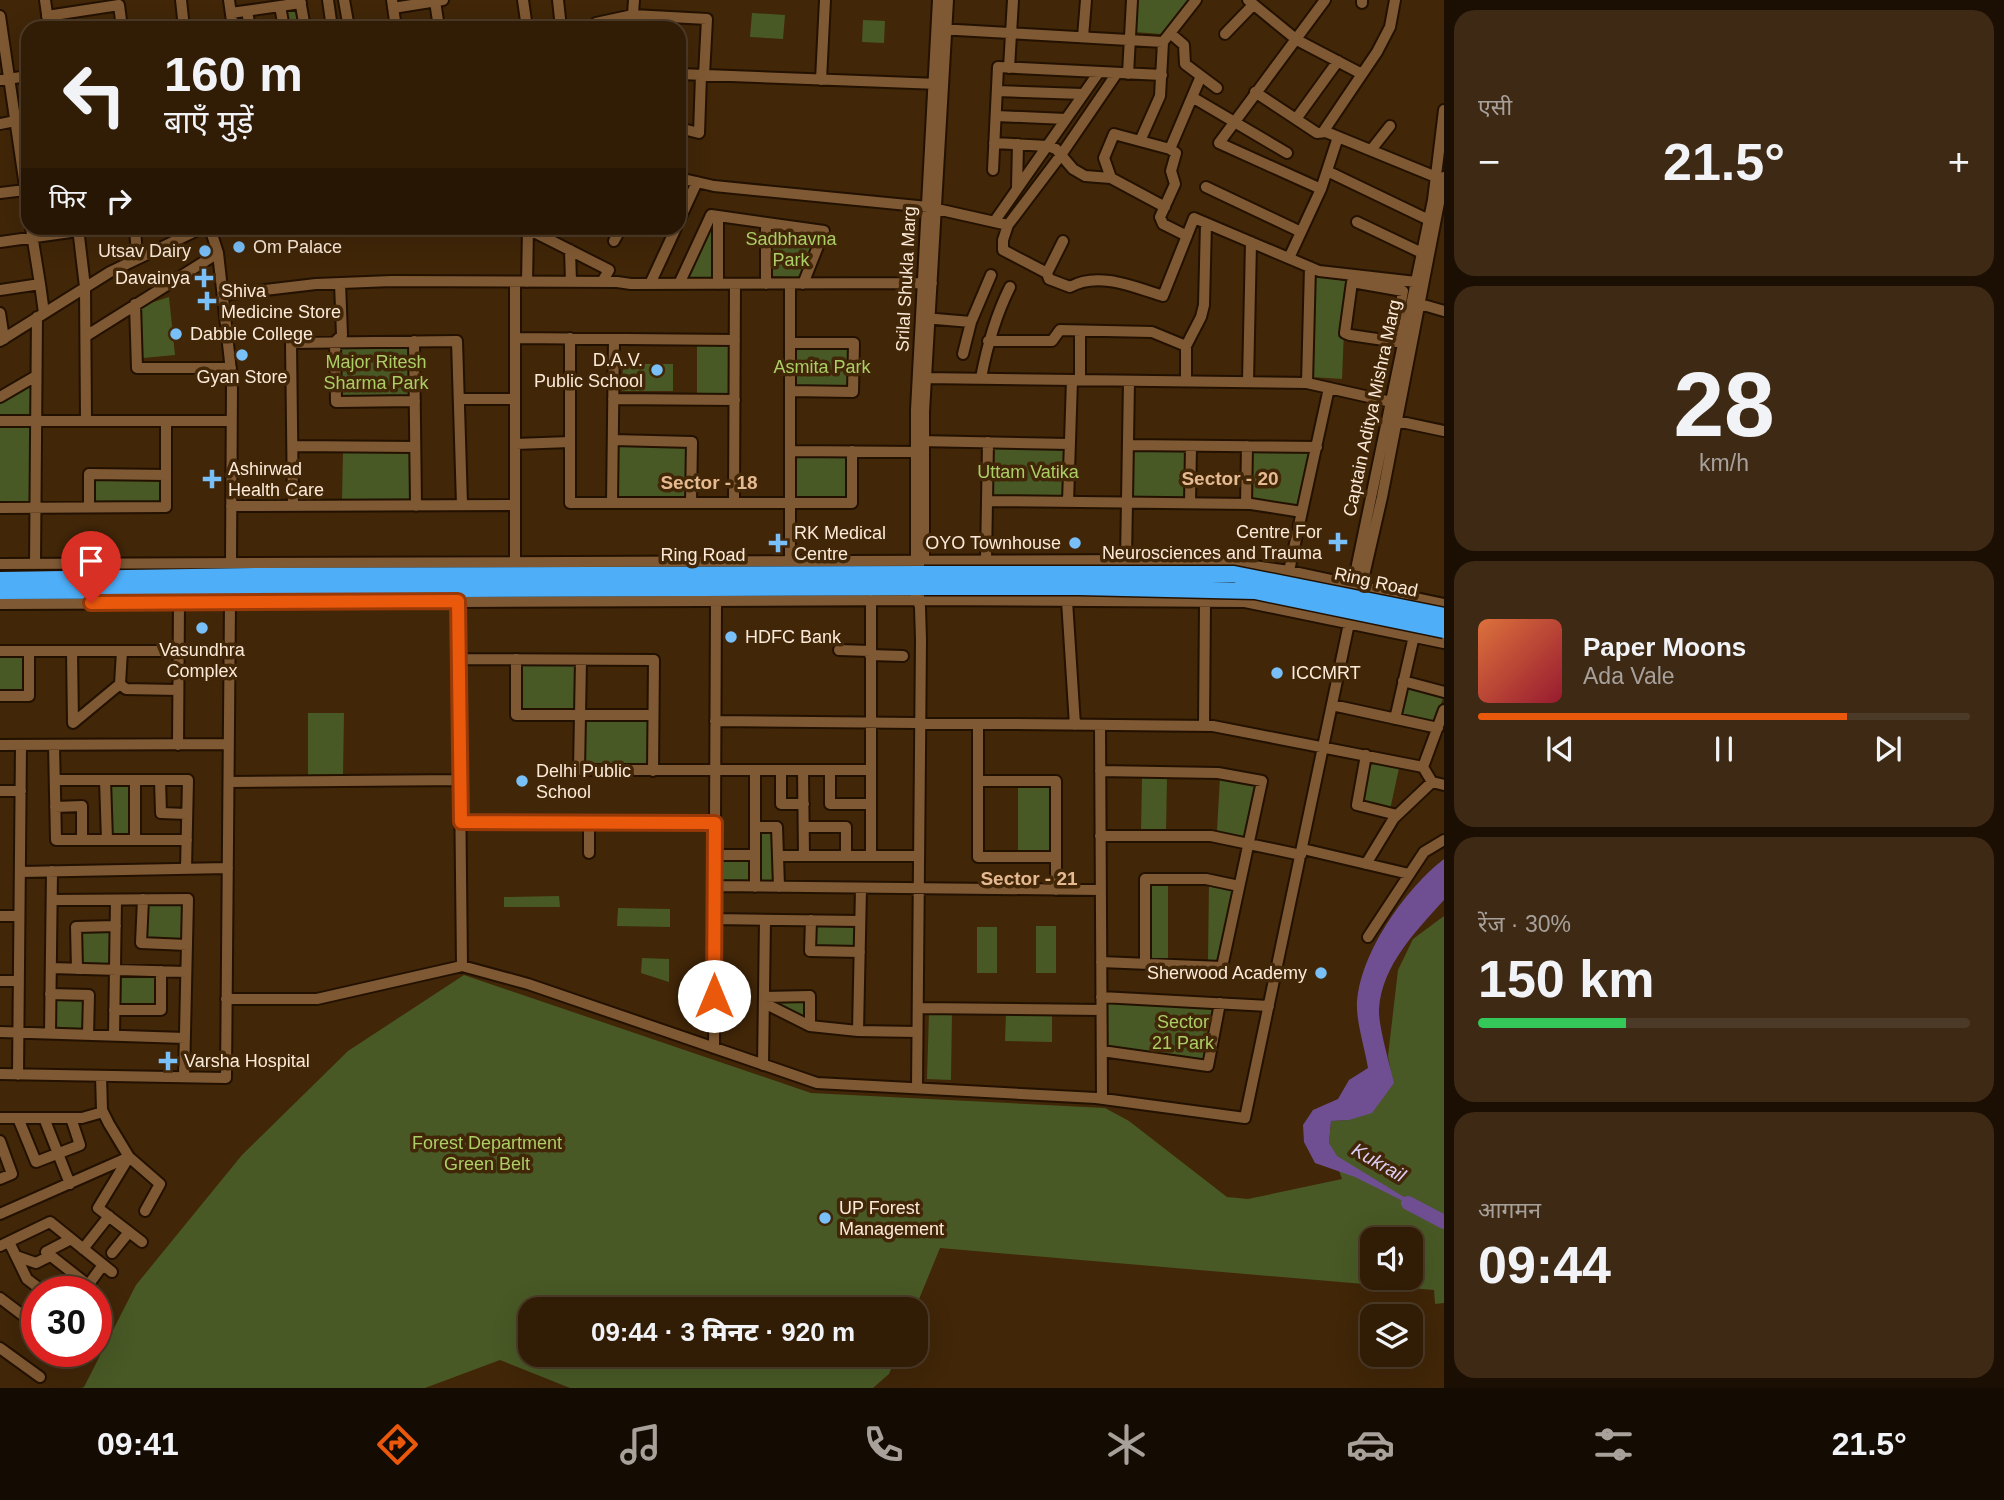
<!DOCTYPE html>
<html lang="hi">
<head>
<meta charset="utf-8">
<style>
  :root { --surface:#311c06; --page:#3d2914; --text:#f1f3f6; --muted:#a8a19b; --line:#4c3a28; --accent:#ea580c }
  body { margin:0; font-family:Helvetica,"Noto Sans Devanagari",sans-serif; background:var(--page); color:var(--text); height:100vh; display:flex; flex-direction:column; font-size:26px; white-space:nowrap }
  * { box-sizing:border-box; margin:0 }
  p { font-size:23px; color:var(--muted) }
  .icon { flex:none; width:38px; height:38px; fill:none; stroke:currentColor; stroke-width:2; stroke-linecap:round; stroke-linejoin:round }
  .map { position:relative; flex:1; overflow:hidden }
  .panel { display:flex; flex-direction:column; gap:10px; padding:10px; background:#1b0f03; width:560px }
  .panel>* { flex:none }
  .top-card { position:absolute; left:21px; top:21px; width:665px; height:214px; border-radius:21px; box-shadow:0 7px 28px #0002,0 0 0 2px var(--line); background:#311c06; color:var(--text); overflow:hidden }
  .fabs { position:absolute; left:1360px; top:1227px; display:grid; gap:14px }
  .fabs a { display:grid; place-items:center; width:63px; height:63px; border-radius:14px; background:var(--surface); box-shadow:0 7px 28px #0002,0 0 0 2px var(--line); font-size:35px }
  .speed { position:absolute; left:21px; top:1276px; display:flex; gap:14px; font-size:35px; font-weight:700; text-align:center }
  .speed>* { display:grid; place-content:center; width:91px; height:91px; border-radius:50%; background:var(--surface); box-shadow:0 7px 28px #0002,0 0 0 2px var(--line); line-height:1 }
  .speed .limit { border:10px solid #d22; background:#fff; color:#111 }
  .pin { position:absolute; display:grid; place-items:center; width:60px; height:60px; color:#fff; margin:-72px -30px; border-radius:50% 50% 50% 0; rotate:-45deg; box-shadow:0 0 7px #0007 }
  .pin .icon { rotate:45deg }
  .me { position:absolute; width:77px; margin:-38px; rotate:0deg; stroke-linejoin:round; filter:drop-shadow(0 0 5px #0008) }
  .turn { display:flex; align-items:center; gap:24px; height:147px; padding:0 28px; font-size:32px }
  .turn .icon { width:91px; height:91px; stroke-width:2.5 }
  .turn b { display:block; font-size:49px; line-height:60px }
  .then { display:flex; align-items:center; height:66px; padding:0 28px; background:#0003; gap:14px; font-size:26px }
  .big { font-size:52px; font-weight:800; line-height:1.1 }
  .panel .tile { flex:1; display:flex; flex-direction:column; justify-content:center; gap:10px; min-width:0; padding:0 24px; border-radius:21px; background:var(--page) }
  .panel .dial { align-items:center; gap:0 }
  .dial b { font-size:91px; line-height:1 }
  .song { display:flex; align-items:center; gap:21px }
  .cover { width:84px; height:84px; border-radius:10px; background:linear-gradient(135deg,hsl(20 70% 55%),hsl(350 70% 35%)) }
  .played { height:7px; border-radius:4px; background:linear-gradient(90deg,var(--accent) 75%,var(--line) 75%) }
  .keys { display:flex; justify-content:space-around; direction:ltr }
  .heat { display:flex; justify-content:space-between; align-items:center; font-size:38px; direction:ltr }
  .charge { height:10px; border-radius:5px; background:linear-gradient(90deg,#34c759 30%,var(--line) 0) }
  .trip { position:absolute; left:518px; top:1297px; width:410px; height:70px; border-radius:21px; background:var(--surface); box-shadow:0 7px 28px #0002,0 0 0 2px var(--line); font-weight:800; line-height:70px; text-align:center }
  .tab-bar { display:flex; height:112px; justify-content:space-around; align-items:center; background:#140b02; color:var(--muted) }
  .tab-bar .icon { width:49px; height:49px }
  .tab-bar .on { color:var(--accent) }
  .tab-bar b { font-size:32px; color:var(--text) }
  main { display:flex; flex:1; min-height:0 }
  .map>svg:first-child { display:block }
  .green { fill:#485925; fill-rule:evenodd }
  .water { fill:#6f4f91 }
  .lines { fill:none; stroke-linecap:round; stroke-linejoin:round }
  .river { stroke:#6f4f91; stroke-width:14 }
  .minor-casing { stroke:#231100; stroke-width:14 }
  .highway-casing { stroke:#231100; stroke-width:19 }
  .minor { stroke:#7f5933; stroke-width:10 }
  .highway { stroke:#4eaef7; stroke-width:16 }
  .highway-bridge-casing { stroke:#231100; stroke-width:19; stroke-linecap:butt }
  .highway-bridge { stroke:#4eaef7; stroke-width:16 }
  .route-casing { stroke:#983908; stroke-width:18 }
  .route { stroke:#ea580c; stroke-width:12 }
  .poi-dot { fill:#79bff8; stroke:#412608; stroke-width:2.5 }
  .labels { text-anchor:middle; stroke-width:7; stroke-linejoin:round; paint-order:stroke }
  .park-label { font-size:18px; fill:#acce66; stroke:#412608 }
  .poi-label { font-size:18px; fill:#fcead9; stroke:#412608; text-anchor:start }
  .street-label { font-size:18px; fill:#fcead9; stroke:#412608 }
  .neighbourhood-label { font-size:19px; font-weight:bold; fill:#e6ba91; stroke:#412608 }
  .water-label { font-size:19px; font-style:italic; fill:#decdf4; stroke:#412608 }
</style>
</head>
<body>
<main>
<div class="map">
<svg width="1444" height="1388" viewBox="0 0 1444 1388">
  <rect width="100%" height="100%" fill="#412608"/>
  <!-- green -->
  <path class="green" d="M1136 0H1188L1161 34 1134 32Z
    M301 3 305 28H286L283 6Z
    M752 13 785 15 783 39 750 37Z
    M863 20 885 21 884 43 862 42Z
    M713 223V278H686Z
    M771 227 817 234 800 277 771 276Z
    M1315 277 1346 281 1342 379 1312 377Z
    M169 297 175 355 143 358 141 306Z
    M697 344H729L728 395H697Z
    M411 346V397L340 398V347Z
    M796 348 848 349V386L795 385Z
    M623 364H673V391H622Z
    M32 383 31 415 0 416V402Z
    M33 424 32 504 0 505V425Z
    M616 446H686V500H616Z
    M992 447 1064 449 1063 498 991 496Z
    M1134 449 1186 450 1185 498 1133 497Z
    M343 450H411V500H342Z
    M1253 451 1309 453 1298 506 1251 499Z
    M794 454H848V500L794 499Z
    M93 478H162V502H94Z
    M0 656H27V694L0 693Z
    M521 664H576V709H521Z
    M1408 686 1444 695 1435 723 1400 715Z
    M308 713H344L343 776H308Z
    M586 719 648 720 647 766 585 765Z
    M1368 762 1399 768 1390 810 1359 803Z
    M1142 777H1167L1166 832H1141Z
    M1220 777 1257 784 1245 838 1217 831Z
    M110 784H130V837H109Z
    M1018 786H1049V851H1018Z
    M757 830H775L774 883H720L721 858 757 857Z
    M1209 882 1235 888 1219 962 1208 961Z
    M1150 883H1168V960H1150Z
    M559 896 560 907H504V897Z
    M147 903 184 904 183 940 146 939Z
    M618 908 670 909V927L617 926Z
    M1444 916V1303L1435 1304 1434 1290 940 1248 915 1309H530V1354L897 1355 889 1374 873 1388H570L500 1360 425 1388H81L84 1387 136 1285 242 1155 348 1051 464 975 811 1093 1105 1108 1129 1121 1227 1197 1248 1199 1342 1179 1329 1143 1331 1121 1349 1120 1393 1084 1388 1056 1398 970 1413 939ZM1372 1239H1410V1278H1372Z
    M815 925 856 926 855 948 814 947Z
    M1036 926H1056V973H1036Z
    M977 927H997V973H977Z
    M81 929 110 930V965L80 964Z
    M642 958 669 959V982L641 973Z
    M120 974 155 975 154 1007 119 1006Z
    M55 997 85 998 84 1031H54Z
    M805 1000V1020L771 1001Z
    M1107 1001 1215 1007 1205 1061 1106 1047Z
    M929 1012 952 1013 951 1080 927 1079Z
    M1006 1013 1052 1014V1042L1005 1041Z"/>
  <!-- water -->
  <path class="water" d="M1444 859V900C1416 931 1382 965 1379 1009 1378 1025 1390 1065 1394 1083L1372 1113 1349 1120 1331 1121 1329 1143 1337 1156 1417 1205 1425 1212 1355 1177 1315 1163 1304 1142 1303 1125 1313 1110 1338 1099 1349 1080 1368 1068C1365 1049 1358 1028 1357 1009 1356 958 1405 889 1444 859Z"/>
  <g class="lines">
    <!-- river -->
    <path class="river" d="M1408 1203 1444 1222"/>
    <!-- minor casing -->
    <g class="minor-casing">
      <path id="minor" d="M45 0 49 28
        M181 0 184 28
        M229 0 233 28
        M300 0 305 28
        M328 0 332 28
        M344 0 349 28
        M392 0 396 28
        M523 0 527 28
        M558 0 561 28
        M1248 0 1297 40 1362 74
        M435 1 439 28
        M1362 3V0
        M280 6 284 28
        M393 8 443 0
        M247 11 250 28
        M231 13 301 3
        M0 16 28 207
        M47 16 119 5 122 28
        M484 28H493
        M597 28 596 23 633 15 707 19 704 75
        M632 28 634 0
        M939 29 1163 42 1196 0
        M1170 33 1184 45 1185 64 1217 88
        M1225 34 1253 5
        M1083 37 1086 0
        M1009 68 1013 0
        M1117 73 1061 155 1008 225 1003 240V250L1047 273 1049 279 1070 287C1098 271 1134 287 1163 296L1194 218 1319 271 1416 282
        M679 74 939 84
        M1128 74 1132 0
        M0 80 28 76
        M821 80 825 0
        M997 91 1083 94
        M1255 92 1317 133 1326 132 1436 177
        M1192 97 1287 153
        M996 116 1066 119
        M1296 119 1338 61
        M0 124 15 121
        M679 128 699 133 701 75
        M1323 132 1377 52 1390 27 1395 0
        M1140 141 1160 96 1163 42
        M994 143 1047 146 1056 149 1073 169 1085 176 1111 178
        M1170 149 1201 76
        M1371 150 1390 126
        M993 170 998 67 1162 75
        M1327 171 1429 220
        M679 178 714 186 928 207 1008 225
        M1017 187 1018 144
        M1206 187 1301 232
        M1321 189 1219 143 1325 0
        M0 193 25 190
        M1165 207 1111 178 1104 158 1114 134 1170 149 1176 153 1171 171 1175 184 1160 217 1163 224 1187 236
        M679 221 697 182
        M994 222 1099 72
        M1357 222 1422 253
        M31 228 40 284
        M78 228 85 287 86 421
        M135 228 137 257
        M210 228 218 253 232 380 231 563
        M526 228 609 270 602 282
        M614 241 621 228
        M0 242 99 228
        M570 250 571 282
        M1289 258 1321 189 1338 137
        M1047 273 1063 241
        M515 282V562
        M527 282 528 229
        M340 283 342 335 335 342 336 402 415 401
        M650 284 676 228
        M679 284 711 215 824 231 803 284
        M718 284V216
        M766 284V223
        M0 290 40 284 44 313
        M223 295 316 284 392 281 617 282 631 284 932 283
        M135 304 137 368H231
        M1420 304 1444 311
        M0 313 4 339
        M924 318 971 322
        M86 336 218 253
        M515 338 735 340
        M570 338V503H852V451
        M0 341 110 272 202 228
        M414 341 416 506
        M988 341H1052L1060 330 1152 332 1186 346
        M1394 342 1403 291 1352 282 1345 333 1350 335 1404 343
        M963 354 971 322 991 275
        M922 378 1307 383 1400 404
        M981 378C987 346 995 317 1010 287
        M1080 380V331
        M1186 381V346L1201 317 1204 305 1206 223
        M1248 382 1251 242
        M1307 383 1310 267
        M790 391 853 392 854 343H790
        M0 397 36 376
        M459 399H515
        M613 399 735 400
        M1392 420 1444 431
        M0 421H231
        M613 440 692 442 691 503
        M919 441 1070 444
        M515 444 570 442
        M1128 445 1317 447
        M293 446 415 447
        M790 451 920 452
        M987 501 1251 504 1302 512
        M1068 502 1072 380
        M612 503 614 339
        M734 503 735 284
        M1190 503 1191 446
        M1246 504 1247 446
        M231 506 515 505
        M293 506 291 343 457 341 462 505
        M89 507V474L166 475
        M0 508 166 507V421
        M986 560 988 442
        M1126 560 1129 381
        M790 561V284
        M0 564 1142 560 1240 564 1289 571 1444 604
        M35 564 37 317
        M916 567V410L938 0
        M924 567V412L948 0
        M1289 571 1329 388
        M1360 593 1382 497 1444 177
        M916 595 920 607 921 640 917 1088
        M1067 601 1075 725
        M458 602 462 966
        M0 604 916 600 1245 602 1444 643
        M839 650 870 651
        M0 651H178
        M72 651 73 723 120 684 122 651
        M870 655 903 656
        M459 659 654 660 653 771
        M516 659V715H653
        M581 660 579 770H870
        M1403 681 1444 692
        M120 684 126 689 178 690
        M0 696H29V652
        M1332 705 1438 728
        M1395 719 1414 636
        M715 721 1213 726 1423 767 1432 782 1444 785
        M978 724V857H1056
        M1100 725 1102 1099
        M1204 726 1205 602
        M0 745 229 744
        M54 745 56 840H187
        M178 745 179 602
        M1366 755 1357 805 1397 815
        M1423 767 1444 710
        M830 770V804H870
        M781 771V804H804
        M803 771 804 856
        M1100 771 1218 773 1262 781 1222 967 1101 962
        M55 780H188L186 869
        M105 780 107 840
        M160 780 161 813 187 814
        M978 781H1056V890
        M229 782 460 780
        M0 791H21
        M55 807 82 806V840
        M461 822 715 823
        M755 827H777L779 887
        M804 827H846V856
        M1100 836H1211L1301 855
        M135 840V780
        M1303 849 1409 874
        M589 853V823
        M715 855H755V771
        M755 855V887
        M778 856H919
        M871 856V600
        M1366 864 1394 818 1432 782
        M20 872 228 868
        M714 886 1101 890
        M143 899 141 943 187 945
        M52 900 188 899 184 1077
        M0 916H19
        M714 919 860 921
        M811 920 810 951 860 952
        M1368 937 1424 852 1444 840
        M1145 964V879H1206L1239 886
        M51 968 186 972
        M77 969 76 927 116 926
        M0 981H19
        M50 994 89 995 88 1035
        M764 997 810 996V1026
        M1101 997 1269 1006
        M226 999H317L462 966 528 984 817 1083 1096 1098 1245 1118 1352 609 1353 584 1433 200 1444 110
        M764 1003 810 1026 858 1031 917 1032
        M918 1008 1101 1010
        M114 1010H161V971
        M858 1031 861 888
        M0 1032 185 1038
        M50 1034 52 871
        M114 1036 116 900
        M714 1048 716 601
        M1102 1051 1208 1066 1220 1003
        M763 1065 765 920
        M0 1074 226 1078 230 602
        M18 1075 21 745
        M101 1076 102 1110 109 1124 129 1157 160 1184 145 1211
        M0 1118H82L103 1112
        M18 1118 36 1162 80 1145 71 1118
        M44 1118 70 1184
        M0 1141 12 1174 0 1179
        M129 1157 98 1208 142 1242
        M0 1214 129 1157
        M71 1239 46 1252 88 1285
        M9 1242 27 1279 44 1292
        M0 1246 50 1222 112 1272
        M83 1249 109 1216
        M112 1253 129 1232
        M16 1256 36 1263 50 1256
        M83 1292 103 1265
        M0 1298 37 1326
        M0 1348 40 1377"/>
    </g>
    <!-- highway casing -->
    <g class="highway-casing">
      <path id="highway" d="M0 580 255 576 924 574
        M0 591 924 587"/>
    </g>
    <!-- minor -->
    <use href="#minor" class="minor"/>
    <!-- highway -->
    <use href="#highway" class="highway"/>
    <!-- highway-bridge casing -->
    <g class="highway-bridge-casing">
      <path id="highway-bridge" d="M924 574H1234L1444 616
        M924 587H1079L1255 591 1444 630"/>
    </g>
    <!-- highway-bridge -->
    <use href="#highway-bridge" class="highway-bridge"/>
  </g>
  <g class="lines">
    <!-- route casing -->
    <g class="route-casing">
      <path id="route" d="M91 603 458 601 461 822 715 823 714 996"/>
    </g>
    <!-- route -->
    <use href="#route" class="route"/>
  </g>
  <!-- markers -->
  <g class="poi-dot">
    <circle cx="239" cy="247" r="7"/>
    <circle cx="205" cy="251" r="7"/>
    <path d="M200.5 267.5h7v7h7v7h-7v7h-7v-7h-7v-7h7z"/>
    <path d="M203.5 290.5h7v7h7v7h-7v7h-7v-7h-7v-7h7z"/>
    <circle cx="176" cy="334" r="7"/>
    <circle cx="242" cy="355" r="7"/>
    <circle cx="657" cy="370" r="7"/>
    <path d="M208.5 468.5h7v7h7v7h-7v7h-7v-7h-7v-7h7z"/>
    <path d="M1334.5 531.5h7v7h7v7h-7v7h-7v-7h-7v-7h7z"/>
    <path d="M774.5 532.5h7v7h7v7h-7v7h-7v-7h-7v-7h7z"/>
    <circle cx="1075" cy="543" r="7"/>
    <circle cx="202" cy="628" r="7"/>
    <circle cx="731" cy="637" r="7"/>
    <circle cx="1277" cy="673" r="7"/>
    <circle cx="522" cy="781" r="7"/>
    <circle cx="1321" cy="973" r="7"/>
    <path d="M164.5 1050.5h7v7h7v7h-7v7h-7v-7h-7v-7h7z"/>
    <circle cx="825" cy="1218" r="7"/>
  </g>
  <g class="labels">
    <!-- park labels -->
    <g class="park-label">
      <text x="791" y="245">Sadbhavna<tspan x="791" dy="21">Park</tspan></text>
      <text x="376" y="368">Major Ritesh<tspan x="376" dy="21">Sharma Park</tspan></text>
      <text x="822" y="373">Asmita Park</text>
      <text x="1028" y="478">Uttam Vatika</text>
      <text x="1183" y="1028">Sector<tspan x="1183" dy="21">21 Park</tspan></text>
      <text x="487" y="1149">Forest Department<tspan x="487" dy="21">Green Belt</tspan></text>
    </g>
    <!-- poi labels -->
    <g class="poi-label">
      <text x="253" y="253">Om Palace</text>
      <text x="191" y="257" text-anchor="end">Utsav Dairy</text>
      <text x="190" y="284" text-anchor="end">Davainya</text>
      <text x="221" y="297">Shiva<tspan x="221" dy="21">Medicine Store</tspan></text>
      <text x="190" y="340">Dabble College</text>
      <text x="643" y="366" text-anchor="end">D.A.V.<tspan x="643" dy="21">Public School</tspan></text>
      <text x="242" y="383" text-anchor="middle">Gyan Store</text>
      <text x="228" y="475">Ashirwad<tspan x="228" dy="21">Health Care</tspan></text>
      <text x="1322" y="538" text-anchor="end">Centre For<tspan x="1322" dy="21">Neurosciences and Trauma</tspan></text>
      <text x="794" y="539">RK Medical<tspan x="794" dy="21">Centre</tspan></text>
      <text x="1061" y="549" text-anchor="end">OYO Townhouse</text>
      <text x="745" y="643">HDFC Bank</text>
      <text x="202" y="656" text-anchor="middle">Vasundhra<tspan x="202" dy="21">Complex</tspan></text>
      <text x="1291" y="679">ICCMRT</text>
      <text x="536" y="777">Delhi Public<tspan x="536" dy="21">School</tspan></text>
      <text x="1307" y="979" text-anchor="end">Sherwood Academy</text>
      <text x="184" y="1067">Varsha Hospital</text>
      <text x="839" y="1214">UP Forest<tspan x="839" dy="21">Management</tspan></text>
    </g>
    <!-- street labels -->
    <g class="street-label">
      <text transform="translate(906 279) rotate(-87)" y="6">Srilal Shukla Marg</text>
      <text transform="translate(1372 408) rotate(-78)" y="6">Captain Aditya Mishra Marg</text>
      <text x="703" y="561">Ring Road</text>
      <text transform="translate(1376 582) rotate(12)" y="6">Ring Road</text>
    </g>
    <!-- neighbourhood labels -->
    <g class="neighbourhood-label">
      <text x="1230" y="485">Sector - 20</text>
      <text x="709" y="489">Sector - 18</text>
      <text x="1029" y="885">Sector - 21</text>
    </g>
    <!-- water labels -->
    <g class="water-label">
      <text transform="translate(1379 1162) rotate(30)" y="7">Kukrail</text>
    </g>
  </g>
</svg>
<div class="fabs">
<a><svg class="icon" aria-label="sound" viewBox="0 0 24 24"><path d="M4 9h4l5-4v14l-5-4H4zM17 9q2 3 0 6"/></svg></a>
<a><svg class="icon" aria-label="layers" viewBox="0 0 24 24"><path d="M12 4l9 5-9 5-9-5zM3 14l9 5 9-5"/></svg></a>
</div>
<div class="speed"><div class="limit">30</div></div>
<div class="pin" style="left:91px;top:603px;background:#d93025"><svg class="icon" aria-label="arrive" viewBox="0 0 24 24"><path d="M6 21V4h12l-3 4 3 4H6"/></svg></div>
<svg class="me" style="left:714px;top:996px" viewBox="-20 -20 40 40"><circle r="19" fill="#fff"/><path d="M0-13L10 11 0 6-10 11z" fill="#ea580c"/></svg>
<div class="trip">09:44 · 3 मिनट · 920 m</div>
<div class="top-card">
<div class="turn"><svg class="icon" aria-label="left" viewBox="0 0 24 24"><path d="M17 20v-9H6M10 6l-5 5 5 5"/></svg><div><b>160 m</b>बाएँ मुड़ें</div></div>
<div class="then">फिर<svg class="icon" aria-label="right" viewBox="0 0 24 24"><path d="M7 20v-9h11M14 6l5 5-5 5"/></svg></div>
</div>
</div>
<section class="panel">
<div class="tile"><p>एसी</p>
<div class="heat"><a>−</a><b class="big">21.5°</b><a>+</a></div>
</div>
<div class="tile dial"><b>28</b><p>km/h</p></div>
<div class="tile">
<div class="song"><i class="cover"></i><div><b>Paper Moons</b><p>Ada Vale</p></div></div>
<div class="played"></div>
<div class="keys"><svg class="icon" aria-label="previous" viewBox="0 0 24 24"><path d="M18 5L8 12l10 7zM5 5v14"/></svg><svg class="icon" aria-label="pause" viewBox="0 0 24 24"><path d="M8 5v14M16 5v14"/></svg><svg class="icon" aria-label="next" viewBox="0 0 24 24"><path d="M6 5l10 7-10 7zM19 5v14"/></svg></div>
</div>
<div class="tile"><p>रेंज · 30%</p><b class="big">150 km</b><div class="charge"></div></div>
<div class="tile"><p>आगमन</p><b class="big">09:44</b></div>
</section>
</main>
<nav class="tab-bar">
<b>09:41</b>
<svg class="icon on" aria-label="directions" viewBox="0 0 24 24"><path d="M12 3l9 9-9 9-9-9zM9 14v-3h6M13 9l2 2-2 2"/></svg>
<svg class="icon" aria-label="music" viewBox="0 0 24 24"><path d="M9 18V5l10-2v13"/><circle cx="6" cy="18" r="3"/><circle cx="16" cy="16" r="3"/></svg>
<svg class="icon" aria-label="phone" viewBox="0 0 24 24"><path d="M5 4h4l2 5-3 2q2 4 5 5l2-3 5 2v4C11 20 4 13 5 4z"/></svg>
<svg class="icon" aria-label="climate" viewBox="0 0 24 24"><path d="M12 3v18M4 7l16 10M4 17L20 7"/></svg>
<svg class="icon" aria-label="car" viewBox="0 0 24 24"><path d="M5 17H2v-5l4-1 3-4h7l3 4 3 1v5h-3M9 17h6M6 11h13"/><circle cx="7" cy="17" r="2"/><circle cx="17" cy="17" r="2"/></svg>
<svg class="icon" aria-label="filters" viewBox="0 0 24 24"><path d="M4 7h16M4 17h16"/><circle cx="9" cy="7" r="2"/><circle cx="15" cy="17" r="2"/></svg>
<b>21.5°</b>
</nav>
</body>
</html>
